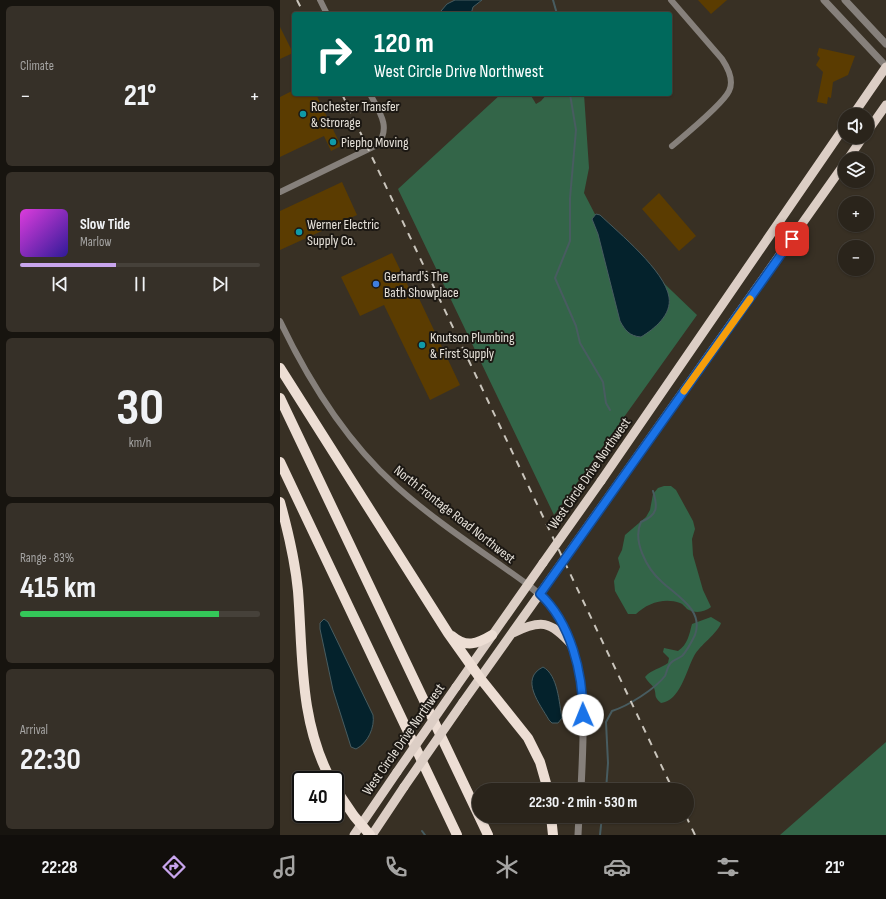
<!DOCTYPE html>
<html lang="en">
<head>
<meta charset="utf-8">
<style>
  :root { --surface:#2a241b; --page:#363028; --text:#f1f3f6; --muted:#a5a4a3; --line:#46413a; --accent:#c8a5ee }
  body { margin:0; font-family:"Sofia Sans Condensed",sans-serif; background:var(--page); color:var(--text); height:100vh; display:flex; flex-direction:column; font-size:15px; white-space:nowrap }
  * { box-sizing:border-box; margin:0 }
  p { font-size:13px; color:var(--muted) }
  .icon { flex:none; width:22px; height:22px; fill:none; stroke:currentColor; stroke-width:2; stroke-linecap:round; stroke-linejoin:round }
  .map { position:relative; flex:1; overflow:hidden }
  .drawer { display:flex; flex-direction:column; gap:6px; padding:6px; background:#17140f; width:280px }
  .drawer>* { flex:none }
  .banner { position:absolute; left:12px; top:12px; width:380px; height:84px; border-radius:4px; box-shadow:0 1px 3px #0004,0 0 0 1px var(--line); background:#00695c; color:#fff; overflow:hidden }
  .buttons { position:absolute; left:558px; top:108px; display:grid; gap:8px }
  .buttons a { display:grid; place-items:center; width:36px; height:36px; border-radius:50%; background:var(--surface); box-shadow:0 1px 3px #0004,0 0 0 1px var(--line); font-size:20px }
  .speed { position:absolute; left:12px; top:771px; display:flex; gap:8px; font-size:20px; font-weight:700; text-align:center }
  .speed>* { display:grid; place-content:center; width:52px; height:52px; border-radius:50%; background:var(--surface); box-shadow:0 1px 3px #0004,0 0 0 1px var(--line); line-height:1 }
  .speed .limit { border:2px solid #111; border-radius:6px; background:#fff; color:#111 }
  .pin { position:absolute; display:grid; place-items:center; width:34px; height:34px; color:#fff; margin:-17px; border-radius:8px; box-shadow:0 2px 6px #0006 }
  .me { position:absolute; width:44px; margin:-22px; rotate:359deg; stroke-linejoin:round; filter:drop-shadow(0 0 3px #0008) }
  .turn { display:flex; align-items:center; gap:14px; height:84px; padding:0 16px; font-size:18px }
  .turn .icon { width:52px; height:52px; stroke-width:2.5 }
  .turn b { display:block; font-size:28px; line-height:34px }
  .big { font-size:30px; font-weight:700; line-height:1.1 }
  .drawer .tile { flex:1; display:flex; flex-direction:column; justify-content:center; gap:6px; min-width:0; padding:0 14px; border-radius:6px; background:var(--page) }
  .drawer .dial { align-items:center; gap:0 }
  .dial b { font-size:52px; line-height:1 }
  .song { display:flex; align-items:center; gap:12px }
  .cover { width:48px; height:48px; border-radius:6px; background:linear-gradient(135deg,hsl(300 70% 55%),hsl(250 70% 35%)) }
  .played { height:4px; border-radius:2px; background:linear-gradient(90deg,var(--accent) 40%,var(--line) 40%) }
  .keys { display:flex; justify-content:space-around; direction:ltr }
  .heat { display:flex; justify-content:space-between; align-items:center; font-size:22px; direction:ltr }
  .charge { height:6px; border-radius:3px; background:linear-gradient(90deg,#34c759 83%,var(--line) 0) }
  .trip { position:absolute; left:192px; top:783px; width:222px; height:40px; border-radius:20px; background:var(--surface); box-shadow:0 1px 3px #0004,0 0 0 1px var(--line); font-weight:700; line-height:40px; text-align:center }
  .tabs { display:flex; height:64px; justify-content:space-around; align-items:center; background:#110e0b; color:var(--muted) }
  .tabs .icon { width:28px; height:28px }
  .tabs .active { color:var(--accent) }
  .tabs b { font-size:18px; color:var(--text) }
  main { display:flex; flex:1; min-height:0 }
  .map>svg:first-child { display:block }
  .green { fill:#336548 }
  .water { fill:#04222c; stroke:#485c60 }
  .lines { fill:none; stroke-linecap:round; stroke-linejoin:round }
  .stream { stroke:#485c60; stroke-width:2 }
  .building { fill:#5b3c01 }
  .minor { stroke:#86807b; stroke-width:6 }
  .tertiary { stroke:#86807b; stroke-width:7 }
  .primary { stroke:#dccec5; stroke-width:9 }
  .trunk { stroke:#edded4; stroke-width:10 }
  .rail { stroke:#cac5bc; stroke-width:2; stroke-dasharray:7 7; stroke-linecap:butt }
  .primary-bridge { stroke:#dccec5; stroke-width:9 }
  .route-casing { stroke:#114b97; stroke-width:10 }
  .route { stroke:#1a73e8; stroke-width:7 }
  .slow { stroke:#f59e0b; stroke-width:7 }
  .culture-dot { fill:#0f9aa8; stroke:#1c1813; stroke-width:1.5 }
  .shop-dot { fill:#3f7fe0; stroke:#1c1813; stroke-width:1.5 }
  .labels { text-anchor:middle; stroke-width:4; stroke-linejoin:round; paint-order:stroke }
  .poi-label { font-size:14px; fill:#e7e2da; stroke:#1c1813; text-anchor:start }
  .street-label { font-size:14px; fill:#e7e2da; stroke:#1c1813 }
</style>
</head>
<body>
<main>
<section class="drawer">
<div class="tile"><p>Climate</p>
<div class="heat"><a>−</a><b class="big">21°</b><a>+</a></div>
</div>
<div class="tile">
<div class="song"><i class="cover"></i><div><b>Slow Tide</b><p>Marlow</p></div></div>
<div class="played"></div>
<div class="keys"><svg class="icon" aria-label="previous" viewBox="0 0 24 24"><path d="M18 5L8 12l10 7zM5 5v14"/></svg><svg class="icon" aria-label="pause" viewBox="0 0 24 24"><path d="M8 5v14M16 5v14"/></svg><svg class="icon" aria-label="next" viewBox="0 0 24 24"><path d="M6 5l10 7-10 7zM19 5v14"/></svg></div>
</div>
<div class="tile dial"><b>30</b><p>km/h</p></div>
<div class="tile"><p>Range · 83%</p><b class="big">415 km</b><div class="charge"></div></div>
<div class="tile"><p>Arrival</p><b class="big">22:30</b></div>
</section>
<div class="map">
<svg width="606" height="835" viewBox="0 0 606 835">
  <rect width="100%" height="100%" fill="#383024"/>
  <!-- green -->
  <path class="green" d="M221 94H250L256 104 261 101 267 94H304L309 168 304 193 318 220 417 315 274 515 118 189Z
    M384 486H391L396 490 413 521 415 529 412 539 413 555 423 590 431 607C425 612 415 614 407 609 405 607 403 604 400 603 385 597 367 603 356 614H348L335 591 334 581 340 567 338 558 342 550 345 535 366 517 370 510 373 494 378 488Z
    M431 617 441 623C438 633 420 645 414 656 406 671 400 701 381 703 373 696 377 696 374 688 372 685 367 681 365 677 372 669 380 669 388 663L389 658 383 652 384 648 398 651C408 644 409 635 412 624Z
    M606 742V835H500Z"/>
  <!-- water -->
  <path class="water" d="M175 0H202L193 7 191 14H162L161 11 167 4Z
    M316 214 320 215C339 233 385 271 389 297 392 315 374 329 361 337 349 336 345 330 340 321L318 234 312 219Z
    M44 619 48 622 93 715C95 727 88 743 76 749L71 747 53 690 40 629V623Z
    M263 667C278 675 279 703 282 718L278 723H272L269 720C260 704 239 679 263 667Z"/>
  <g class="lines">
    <!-- stream -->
    <path class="stream" d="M273 0 277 14
      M290 94 296 130 290 198V241L275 278 296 326 300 343 323 382 326 403 330 410
      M326 790 328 763 326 722 332 711C348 706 375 689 385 676 387 672 387 667 390 664 392 660 398 659 402 656 407 651 412 641 415 635 424 610 397 596 382 582 367 569 352 541 361 522 378 515 378 507 373 491
      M142 831 145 835
      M320 835 322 816"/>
  </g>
  <!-- building -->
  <path class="building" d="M418 0H447L431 14Z
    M0 27 13 53 0 59Z
    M539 48 575 56 568 75 553 82 551 98 548 97 547 104 537 102 543 72 536 65 540 58 537 55Z
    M14 90V94H36L61 146 51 151 44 136 0 157V97Z
    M62 182 77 215 0 250V211Z
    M379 193 416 236 399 251 362 209Z
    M112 253 131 292 135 290 180 385 150 400 104 305 80 316 61 277Z"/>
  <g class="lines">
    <!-- minor -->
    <path class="minor" d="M40 0 47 14
      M391 0 442 59C448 68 454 81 449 91 443 104 405 135 392 146
      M0 192 97 145C112 128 99 111 90 94
      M0 321C29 382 65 440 116 486 156 522 203 552 247 584"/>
    <!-- tertiary -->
    <path class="tertiary" d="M544 0 606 66
      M565 0 606 44
      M247 584C313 634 304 716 301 790
      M298 835 299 816"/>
    <!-- primary -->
    <path class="primary" d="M573 115 606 67
      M587 132 606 105
      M568 159 583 137
      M321 481 565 126
      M330 495 565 163
      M233 633C261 619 270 621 291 644
      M176 687 263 563
      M183 702 271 578
      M74 835 117 772
      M92 835 124 787"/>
    <!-- trunk -->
    <path class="trunk" d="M0 368 168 633 200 678 248 738 260 762 268 790
      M0 398 208 835
      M0 462 177 835
      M0 502C8 531 15 560 18 591 23 655 19 721 51 780
      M172 636C186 648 197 644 212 635
      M55 788 74 816 90 835
      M271 816 273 835"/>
    <!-- rail -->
    <path class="rail" d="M17 0 24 14
      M62 94 393 790
      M406 816 415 835"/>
    <!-- primary-bridge -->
    <path class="primary-bridge" d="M263 563 321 481
      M271 578 330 495
      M117 772 176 687
      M124 787 183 702"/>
  </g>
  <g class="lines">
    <!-- route casing -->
    <g class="route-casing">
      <path id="route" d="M303 715C303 673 291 623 260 594L512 239"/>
    </g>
    <!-- route -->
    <use href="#route" class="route"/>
    <!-- slow -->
    <path class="slow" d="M404 391 470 299"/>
  </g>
  <!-- markers -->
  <g class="culture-dot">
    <circle cx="23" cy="114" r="4"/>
    <circle cx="53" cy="142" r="4"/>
    <circle cx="19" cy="232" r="4"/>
    <circle cx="142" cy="345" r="4"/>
  </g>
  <circle class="shop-dot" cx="96" cy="284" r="4"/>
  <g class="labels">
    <!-- poi labels -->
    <g class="poi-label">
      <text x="31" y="111">Rochester Transfer<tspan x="31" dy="16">&amp; Strorage</tspan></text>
      <text x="61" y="147">Piepho Moving</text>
      <text x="27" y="229">Werner Electric<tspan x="27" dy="16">Supply Co.</tspan></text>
      <text x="104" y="281">Gerhard's The<tspan x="104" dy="16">Bath Showplace</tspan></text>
      <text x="150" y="342">Knutson Plumbing<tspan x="150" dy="16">&amp; First Supply</tspan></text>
    </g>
    <!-- street labels -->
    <g class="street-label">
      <text transform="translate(309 473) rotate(-55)" y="5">West Circle Drive Northwest</text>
      <text transform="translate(175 514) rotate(38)" y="5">North Frontage Road Northwest</text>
      <text transform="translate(123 739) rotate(-55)" y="5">West Circle Drive Northwest</text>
    </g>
  </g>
</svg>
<div class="buttons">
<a><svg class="icon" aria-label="sound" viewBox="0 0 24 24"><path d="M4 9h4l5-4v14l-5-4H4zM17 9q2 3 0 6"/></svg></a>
<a><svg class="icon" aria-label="layers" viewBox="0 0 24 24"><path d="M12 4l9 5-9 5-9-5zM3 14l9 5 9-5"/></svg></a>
<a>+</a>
<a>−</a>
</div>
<div class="speed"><div class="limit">40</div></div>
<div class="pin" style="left:512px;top:239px;background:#d93025"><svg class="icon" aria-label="arrive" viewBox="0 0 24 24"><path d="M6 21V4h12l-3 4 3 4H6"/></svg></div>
<svg class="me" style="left:303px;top:715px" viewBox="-20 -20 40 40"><circle r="19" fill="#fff"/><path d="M0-13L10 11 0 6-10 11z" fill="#1a73e8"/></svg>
<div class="trip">22:30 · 2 min · 530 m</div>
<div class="banner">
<div class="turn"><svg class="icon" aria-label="right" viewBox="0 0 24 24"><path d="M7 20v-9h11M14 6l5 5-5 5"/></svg><div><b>120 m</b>West Circle Drive Northwest</div></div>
</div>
</div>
</main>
<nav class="tabs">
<b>22:28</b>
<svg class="icon active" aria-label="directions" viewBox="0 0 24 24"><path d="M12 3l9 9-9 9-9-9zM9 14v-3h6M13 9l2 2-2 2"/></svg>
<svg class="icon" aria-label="music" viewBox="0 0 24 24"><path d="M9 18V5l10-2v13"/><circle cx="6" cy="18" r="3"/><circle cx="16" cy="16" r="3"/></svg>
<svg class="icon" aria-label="phone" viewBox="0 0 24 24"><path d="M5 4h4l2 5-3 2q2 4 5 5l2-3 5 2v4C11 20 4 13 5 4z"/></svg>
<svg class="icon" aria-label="climate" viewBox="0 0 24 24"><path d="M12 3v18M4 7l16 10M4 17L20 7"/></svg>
<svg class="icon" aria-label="car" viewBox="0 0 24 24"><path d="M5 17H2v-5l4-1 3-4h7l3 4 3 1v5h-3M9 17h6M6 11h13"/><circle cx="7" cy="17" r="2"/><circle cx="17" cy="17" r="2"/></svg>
<svg class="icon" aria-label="filters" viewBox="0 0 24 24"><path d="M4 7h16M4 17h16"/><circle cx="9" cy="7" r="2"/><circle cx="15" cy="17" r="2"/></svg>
<b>21°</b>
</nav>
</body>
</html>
